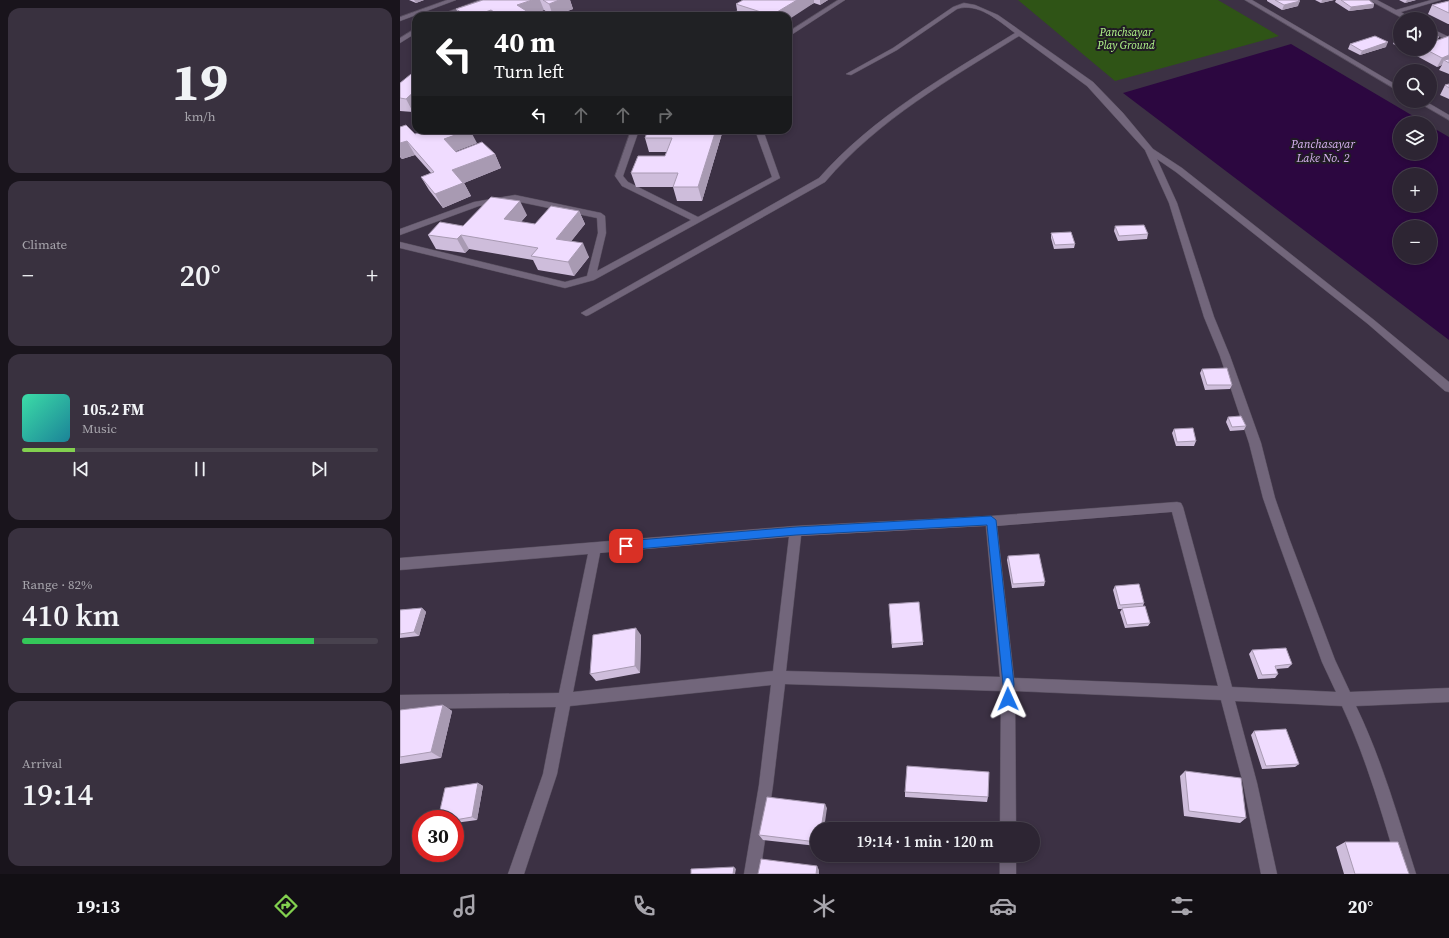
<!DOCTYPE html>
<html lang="en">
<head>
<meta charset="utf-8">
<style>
  :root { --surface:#2d2533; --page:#39313f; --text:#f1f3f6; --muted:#a7a5ac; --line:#48424e; --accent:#82d04f }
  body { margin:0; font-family:"Source Serif 4",serif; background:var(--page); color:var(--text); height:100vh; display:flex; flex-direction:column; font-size:15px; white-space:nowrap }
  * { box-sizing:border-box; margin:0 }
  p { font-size:13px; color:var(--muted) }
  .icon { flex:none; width:22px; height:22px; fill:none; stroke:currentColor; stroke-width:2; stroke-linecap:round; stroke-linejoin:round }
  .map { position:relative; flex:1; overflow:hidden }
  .sheet { display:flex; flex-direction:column; gap:8px; padding:8px; background:#19141c; width:400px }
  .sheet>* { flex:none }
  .hud { position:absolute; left:12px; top:12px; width:380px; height:122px; border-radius:12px; box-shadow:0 2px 6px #0003,0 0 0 1px var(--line); background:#202124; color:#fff; overflow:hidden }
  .tools { position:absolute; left:993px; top:12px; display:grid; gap:8px }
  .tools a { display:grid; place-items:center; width:44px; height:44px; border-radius:50%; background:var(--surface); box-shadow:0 2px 6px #0003,0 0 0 1px var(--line); font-size:20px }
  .speed { position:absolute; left:12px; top:810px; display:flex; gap:8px; font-size:20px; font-weight:700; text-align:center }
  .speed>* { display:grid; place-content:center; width:52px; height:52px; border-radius:50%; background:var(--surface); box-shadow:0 2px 6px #0003,0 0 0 1px var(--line); line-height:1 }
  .speed .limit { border:6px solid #d22; background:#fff; color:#111 }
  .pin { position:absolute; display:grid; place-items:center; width:34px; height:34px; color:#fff; margin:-17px; border-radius:8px; box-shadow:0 2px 6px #0006 }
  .me { position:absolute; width:44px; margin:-22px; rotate:359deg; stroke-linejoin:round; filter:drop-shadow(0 0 3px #0008) }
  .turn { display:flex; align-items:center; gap:14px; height:84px; padding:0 16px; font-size:18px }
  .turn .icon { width:52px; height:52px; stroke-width:2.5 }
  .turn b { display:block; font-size:28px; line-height:34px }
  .lanes { display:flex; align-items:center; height:38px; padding:0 16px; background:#0003; justify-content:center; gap:20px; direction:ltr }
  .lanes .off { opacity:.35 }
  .big { font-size:30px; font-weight:600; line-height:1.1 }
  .sheet .widget { flex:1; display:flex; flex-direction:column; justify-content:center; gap:6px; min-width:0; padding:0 14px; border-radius:12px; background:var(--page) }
  .sheet .dial { align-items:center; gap:0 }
  .dial b { font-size:52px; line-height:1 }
  .song { display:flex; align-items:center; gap:12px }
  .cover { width:48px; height:48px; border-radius:6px; background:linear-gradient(135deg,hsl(160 70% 55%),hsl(190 70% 35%)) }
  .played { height:4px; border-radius:2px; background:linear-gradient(90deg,var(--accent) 15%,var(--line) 15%) }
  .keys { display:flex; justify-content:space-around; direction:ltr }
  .heat { display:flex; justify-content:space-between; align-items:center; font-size:22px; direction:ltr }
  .charge { height:6px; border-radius:3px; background:linear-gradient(90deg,#34c759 82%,var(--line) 0) }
  .trip { position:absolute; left:410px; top:822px; width:230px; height:40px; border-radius:20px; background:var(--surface); box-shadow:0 2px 6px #0003,0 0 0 1px var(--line); font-weight:600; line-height:40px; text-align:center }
  .tabs { display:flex; height:64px; justify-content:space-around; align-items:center; background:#120f14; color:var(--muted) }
  .tabs .icon { width:28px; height:28px }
  .tabs .selected { color:var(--accent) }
  .tabs b { font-size:18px; color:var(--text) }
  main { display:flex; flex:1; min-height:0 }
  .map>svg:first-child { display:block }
  .green { fill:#2f5416 }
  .water { fill:#2c0740; fill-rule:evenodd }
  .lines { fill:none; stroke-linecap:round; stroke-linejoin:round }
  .service-casing { stroke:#584f5f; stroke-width:1 }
  .minor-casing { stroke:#584f5f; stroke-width:1 }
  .service { fill:#72667b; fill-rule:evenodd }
  .minor { fill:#72667b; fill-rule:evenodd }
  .wall { fill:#cebddb }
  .shaded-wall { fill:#a89ab2 }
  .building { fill:#f0dcff; stroke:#a89ab2 }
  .route { fill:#1a73e8; stroke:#114b97 }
  .labels { text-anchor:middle; stroke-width:4; stroke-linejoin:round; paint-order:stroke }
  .far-park-label { font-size:11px; font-style:italic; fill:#b5fb8d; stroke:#201b24 }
  .far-water-label { font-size:12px; font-style:italic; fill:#d7b3f1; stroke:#201b24 }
</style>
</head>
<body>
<main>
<section class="sheet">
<div class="widget dial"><b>19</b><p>km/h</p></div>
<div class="widget"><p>Climate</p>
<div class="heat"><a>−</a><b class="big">20°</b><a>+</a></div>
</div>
<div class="widget">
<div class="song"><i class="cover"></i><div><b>105.2 FM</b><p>Music</p></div></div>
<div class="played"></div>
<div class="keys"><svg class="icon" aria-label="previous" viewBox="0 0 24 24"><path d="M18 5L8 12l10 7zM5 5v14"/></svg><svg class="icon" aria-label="pause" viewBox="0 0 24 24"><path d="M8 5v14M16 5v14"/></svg><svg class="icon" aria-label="next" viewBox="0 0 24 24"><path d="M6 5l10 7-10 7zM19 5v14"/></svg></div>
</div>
<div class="widget"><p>Range · 82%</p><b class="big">410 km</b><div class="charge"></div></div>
<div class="widget"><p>Arrival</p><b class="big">19:14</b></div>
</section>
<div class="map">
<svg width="1049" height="874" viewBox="0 0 1049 874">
  <rect width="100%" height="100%" fill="#3c3144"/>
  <!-- green -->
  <path class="green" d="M618 0H818L879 36 715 81Z"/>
  <!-- water -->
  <path class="water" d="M891 44 1025 123H1000V153H1030V126L1049 137V340L723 93ZM1000 175H1030V205H1000ZM1000 227H1030V257H1000Z"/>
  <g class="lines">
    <!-- service casing -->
    <g class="service-casing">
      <path id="service" d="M47 0H56L0 21V17Z
        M79 0H88L46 16H37Z
        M353 0H360L336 16H329Z
        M438 0H445L388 37V32Z
        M16 28V33L0 43V38Z
        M231 130H239L223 176 228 182 298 217 372 177 355 130H363L380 178 194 280 165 288 0 248V242L165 282 187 276 198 233 197 218 115 201 79 206 0 235V229L74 202 115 195 201 213 205 216 206 233 197 271 291 220 222 186 215 176Z"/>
    </g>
    <!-- minor casing -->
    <g class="minor-casing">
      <path id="minor" d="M845 0H852L1000 87V92Z
        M969 0H977L996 10 1031 0H1041L1001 12 1012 19H1004Z
        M564 3 575 5 598 15 693 82 723 113 753 149 782 168 974 320 1049 382V392L1045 391 968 324 776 172 757 159 777 203 814 317 830 356 861 443 875 498 889 538 935 660 950 692 1049 688V702L956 706C982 760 998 817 1016 874H1000C983 817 967 760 942 706L835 701 857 783 877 874H861L843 783 821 700 615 691 616 829H600L601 691 385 684 373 785 360 874H344L359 785 371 685 170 706 157 774 124 874H108L143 774 156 707 0 709V695L159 693 188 554 0 570V558L396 526 591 516 777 502 781 503 783 507 832 687 936 692 922 662 877 538 863 498 849 443 820 356 804 317 769 203 745 150 687 86 619 36C550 79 479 119 425 182L189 315 186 316 181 313 419 178C474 116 545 76 615 33 599 21 578 2 557 9L497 50 451 75 446 74 493 48 553 7ZM772 512 818 686 614 678 597 526ZM586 526 600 677 386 671 401 536ZM389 537 373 671 173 692 200 553Z
        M1030 28 1049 37V41L1030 32Z
        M1016 101H1025L1049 115V120Z
        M600 855H616V874H600Z"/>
    </g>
    <!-- service -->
    <use href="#service" class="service"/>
    <!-- minor -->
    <use href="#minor" class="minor"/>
  </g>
  <!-- wall -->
  <path class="wall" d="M9 0H24L16 3Z
    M83 0H170L173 9 154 16H153L144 10 129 16H130H60L56 9Z
    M368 0H428L420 5 414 3 388 16H338L336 4Z
    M867 0H898V6L882 10 867 1Z
    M915 0H934L921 3Z
    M936 0H955L974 4 973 8 949 11 935 2Z
    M999 0H1016L1005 3Z
    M1049 1V24H1048L1028 14 1032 5Z
    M1000 34V47L993 44 997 35Z
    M1049 36V74L1039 70 1042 65 1037 67 1015 55 1016 52 1012 53 1003 49H1030L1037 40Z
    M950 44 986 47 960 55 948 49Z
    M0 83 13 112 0 111Z
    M1049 84V99L1040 95 1045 85Z
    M0 127 15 134 77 143 56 151V152L95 154 101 168 64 183 71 196 43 208 29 190 21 177 31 173 15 155 2 159 0 157Z
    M248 130H323L302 201H277L273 187H236L231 173 265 156 267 152H249L245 138Z
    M179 211 185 224 171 241 189 257 174 276 138 270 133 260 69 249 65 253 36 249 28 235 63 226 127 215 121 222 135 224Z
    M715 226 748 234 747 239 718 241 714 231Z
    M651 233 675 244 674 248 654 249 651 238Z
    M802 369 832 385 830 389 805 390 800 373Z
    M828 417 846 426 844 430 830 431 826 422Z
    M774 429 796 441 794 446H776L772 433Z
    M608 556 645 582 644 586 612 588 607 560Z
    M715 586 744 603 743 606 750 623 748 626 725 628 720 612 722 609H718L713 590Z
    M489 604 523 642V645L492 648Z
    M22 608 26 612 19 636 0 638V610Z
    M241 635 240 673 196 681 190 674Z
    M852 650 892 664 888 668 876 669 878 674 875 678 858 679 849 654Z
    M43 705 52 711 41 758 0 764V710Z
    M854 731 899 764 895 767 862 769 851 735Z
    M785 771 846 818 840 823 784 816 780 776Z
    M78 783 83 786 77 820 55 823V819Z
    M505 792 588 797 587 802 505 797Z
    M427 808 417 829V846L363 840 359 835Z
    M945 842 1009 874H944L936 847Z"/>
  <!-- shaded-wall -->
  <path class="shaded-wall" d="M14 0H24L16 3Z
    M132 0H140L144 10 129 16H130H118L117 5Z
    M159 0H170L173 9 153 16 149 4Z
    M397 0H414V3L388 20V16H378L377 12Z
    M420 0H428L420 5Z
    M922 0H934L921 3Z
    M1007 0H1016L1005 3Z
    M900 1 898 6 882 10 884 5Z
    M974 4 973 8 949 11 951 7Z
    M91 10 93 16H74Z
    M1039 37 1034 46 1030 47V40Z
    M988 42 986 47 960 55 962 51Z
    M1014 49H1018L1016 52 1012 53Z
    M1049 55V63L1044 60 1042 65 1037 67 1042 58Z
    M16 90V110L13 112 6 99Z
    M69 130H70L77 143 51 153 44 139Z
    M316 130H323L302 201 298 187Z
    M7 141 15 155 2 159 0 156V143Z
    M95 154 101 168 64 183 71 196 43 208 35 194 52 170Z
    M120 201 127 215 111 233 104 219Z
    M179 211 185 224 162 253 156 239Z
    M61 235 69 249 65 253 57 239Z
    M183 243 189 257 174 276 168 262Z
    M22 608 26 612 19 636 14 632Z
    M236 628 241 635 240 673 235 666Z
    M43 705 52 711 41 758 31 752Z
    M78 783 83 786 77 820 72 817Z
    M425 804 427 808 424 829H421Z
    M417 866 419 870V874H416Z
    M334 867 336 869 335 874H333Z"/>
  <!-- building -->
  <path class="building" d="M83 0H132L117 5 128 12 118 16H100L91 10 74 16H67L56 9Z
    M143 0H159L149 4Z
    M343 0H397L377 12 384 14 381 16H358L364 13 336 4Z
    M875 0H898L900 1 884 5Z
    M941 0H969L974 4 951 7Z
    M1049 1V13L1032 5Z
    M1030 33 1039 37 1030 40Z
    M975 36 988 42 962 51 950 44Z
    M1049 36V55L1042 58 1025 49H1030V43Z
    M1049 59V63L1044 60Z
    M16 70V90L6 99 0 98V83Z
    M1049 84V88L1045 85Z
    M6 125 15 134 25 130H69L44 139 56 152 82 142 95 154 52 170 63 183 35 194 21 177 34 172 7 141 0 143V127Z
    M248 130H316L298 187H273L278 173H231L238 156H265L272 138H245Z
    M91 197 120 201 104 219 135 224 151 206 179 211 156 239 183 243 168 262 131 256 138 248 61 235 57 239 28 235 40 222 63 226Z
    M744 225 748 234 719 236 715 226Z
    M671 232 675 244 655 245 651 233Z
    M827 368 832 385H807L802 369Z
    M841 416 846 426 832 427 828 417Z
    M793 428 796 441 777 442 774 429Z
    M639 554 645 582 613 584 608 556Z
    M739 584 744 603 720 605 715 586Z
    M519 602 523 642 492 644 489 604Z
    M745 606 750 623 727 625 722 608Z
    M22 608 14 632 0 634V610Z
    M236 628 235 666 190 674 193 635Z
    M886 648 892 664 875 666 878 674 862 675 852 650Z
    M43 705 31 752 0 757V710Z
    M886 729 899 764 866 766 854 731Z
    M507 766 589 772 588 797 505 792Z
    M785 771 841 778 846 818 789 811Z
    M78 783 72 817 55 820V819H38L45 788Z
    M367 797 425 804 421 829H417V842L359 835Z
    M945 842H998L1009 874H955Z
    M361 859 417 866 416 874H358Z
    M334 867 333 874H291V869Z"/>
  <!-- route -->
  <path class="route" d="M591 516 596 520 614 684 612 703 608 704 604 703 603 684 587 525 396 535 226 550 221 546 226 541 396 527Z"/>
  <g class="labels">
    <!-- far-park labels -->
    <g class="far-park-label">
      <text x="726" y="36">Panchsayar<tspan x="726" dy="13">Play Ground</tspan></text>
    </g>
    <!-- far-water labels -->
    <g class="far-water-label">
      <text x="923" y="148">Panchasayar<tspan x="923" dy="14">Lake No. 2</tspan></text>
    </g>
  </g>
</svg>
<div class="tools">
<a><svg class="icon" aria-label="sound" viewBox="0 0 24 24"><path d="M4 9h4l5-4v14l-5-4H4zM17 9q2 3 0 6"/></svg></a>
<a><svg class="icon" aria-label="search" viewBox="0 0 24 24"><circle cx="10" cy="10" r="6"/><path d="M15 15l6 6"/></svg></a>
<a><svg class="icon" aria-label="layers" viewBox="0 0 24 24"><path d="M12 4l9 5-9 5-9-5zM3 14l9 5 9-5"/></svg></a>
<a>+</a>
<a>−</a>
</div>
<div class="speed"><div class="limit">30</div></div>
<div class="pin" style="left:226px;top:546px;background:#d93025"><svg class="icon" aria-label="arrive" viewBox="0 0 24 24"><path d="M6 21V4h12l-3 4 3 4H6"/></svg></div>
<svg class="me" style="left:608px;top:699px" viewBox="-20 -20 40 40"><path d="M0-17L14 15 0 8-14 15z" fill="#1a73e8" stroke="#fff" stroke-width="4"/></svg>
<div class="trip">19:14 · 1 min · 120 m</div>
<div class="hud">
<div class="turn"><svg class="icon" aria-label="left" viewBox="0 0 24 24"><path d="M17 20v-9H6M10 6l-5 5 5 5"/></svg><div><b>40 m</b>Turn left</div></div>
<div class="lanes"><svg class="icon" aria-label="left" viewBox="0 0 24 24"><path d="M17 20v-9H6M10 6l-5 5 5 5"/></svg><svg class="icon off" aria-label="ahead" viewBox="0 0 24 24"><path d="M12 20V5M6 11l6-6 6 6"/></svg><svg class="icon off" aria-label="ahead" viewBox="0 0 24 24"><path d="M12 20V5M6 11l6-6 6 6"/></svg><svg class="icon off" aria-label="right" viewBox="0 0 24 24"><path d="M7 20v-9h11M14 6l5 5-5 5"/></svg></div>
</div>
</div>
</main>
<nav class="tabs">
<b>19:13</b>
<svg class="icon selected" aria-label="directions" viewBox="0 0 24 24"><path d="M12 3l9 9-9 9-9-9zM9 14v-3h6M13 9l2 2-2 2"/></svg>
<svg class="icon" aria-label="music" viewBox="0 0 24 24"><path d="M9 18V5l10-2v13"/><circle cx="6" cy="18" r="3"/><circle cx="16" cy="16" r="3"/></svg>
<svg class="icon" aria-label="phone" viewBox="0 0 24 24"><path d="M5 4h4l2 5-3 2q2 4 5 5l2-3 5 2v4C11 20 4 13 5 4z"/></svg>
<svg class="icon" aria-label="climate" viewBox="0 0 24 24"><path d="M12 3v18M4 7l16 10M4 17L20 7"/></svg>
<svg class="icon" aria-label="car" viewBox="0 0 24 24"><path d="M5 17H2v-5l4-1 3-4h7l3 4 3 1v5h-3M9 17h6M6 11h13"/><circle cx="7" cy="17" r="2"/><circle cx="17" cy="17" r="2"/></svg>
<svg class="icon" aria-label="filters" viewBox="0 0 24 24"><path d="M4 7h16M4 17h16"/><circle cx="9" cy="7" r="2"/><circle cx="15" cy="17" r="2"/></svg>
<b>20°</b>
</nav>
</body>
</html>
